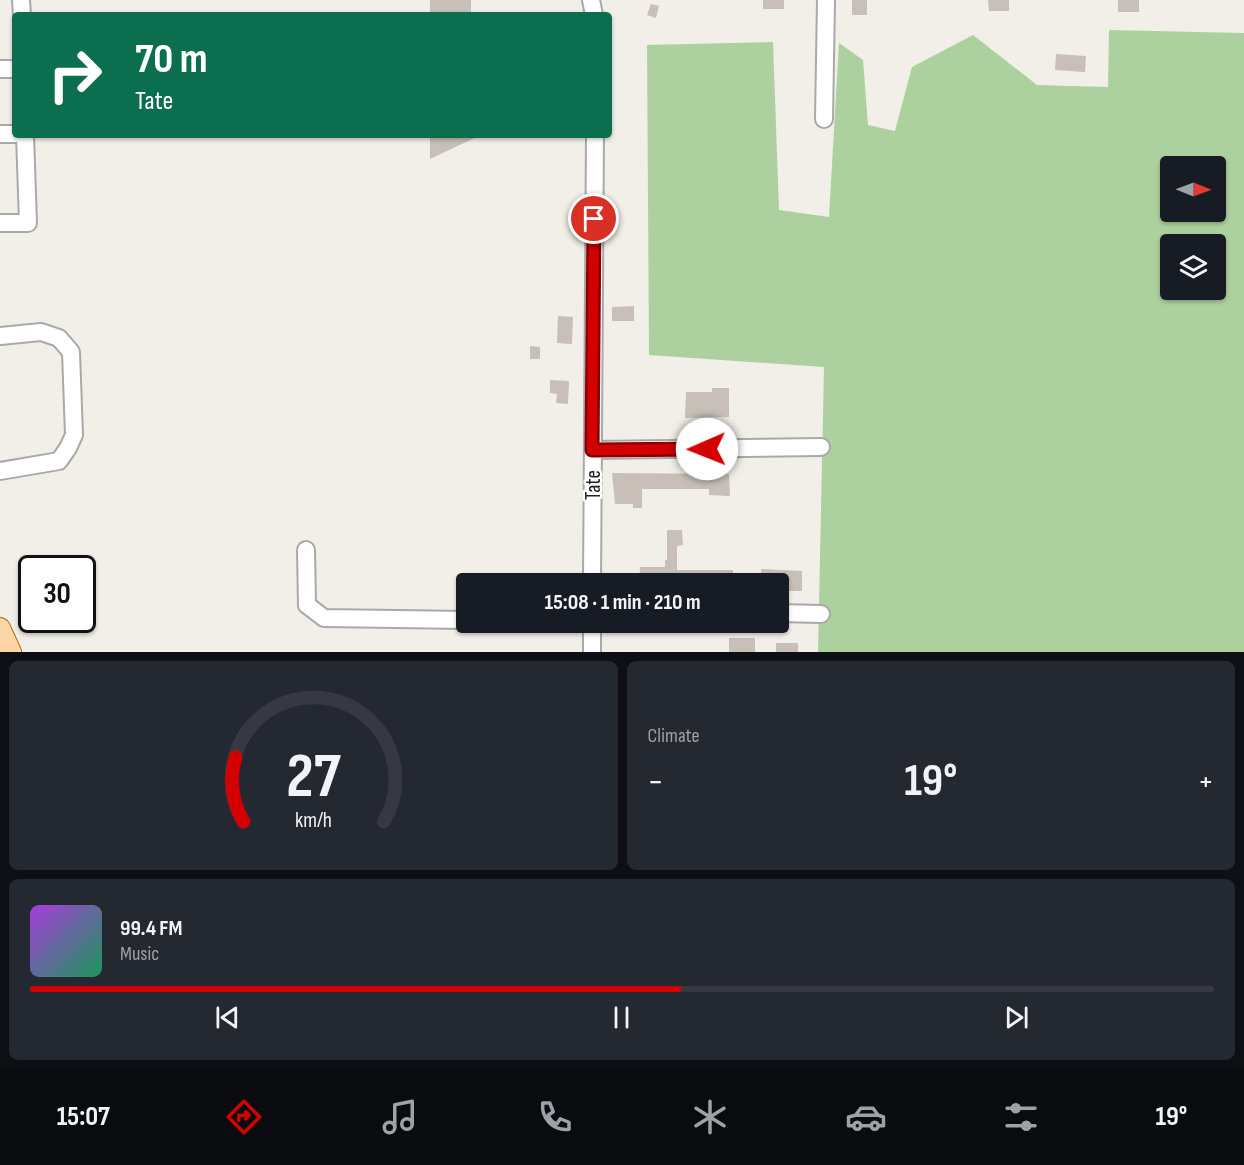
<!DOCTYPE html>
<html lang="en">
<head>
<meta charset="utf-8">
<style>
  :root { --surface:#171b24; --page:#242831; --text:#f1f3f6; --muted:#9ea1a6; --line:#363941; --accent:#d40000 }
  body { margin:0; font-family:"Sofia Sans Condensed",sans-serif; background:var(--page); color:var(--text); height:100vh; display:flex; flex-direction:column; font-size:22px; white-space:nowrap }
  * { box-sizing:border-box; margin:0 }
  p { font-size:20px; color:var(--muted) }
  .icon { flex:none; width:33px; height:33px; fill:none; stroke:currentColor; stroke-width:2; stroke-linecap:round; stroke-linejoin:round }
  .map { position:relative; height:652px; overflow:hidden }
  .drawer { display:flex; flex-direction:column; gap:9px; padding:9px; background:#0d0f14; flex:1 }
  .drawer>* { flex:none }
  .top-card { position:absolute; left:12px; top:12px; width:600px; height:126px; border-radius:6px; box-shadow:0 2px 4px #0004; background:#0b6e4f; color:#fff; overflow:hidden }
  .needle { width:39px; rotate:91deg }
  .fabs { position:absolute; left:1160px; top:156px; display:grid; gap:12px }
  .fabs a { display:grid; place-items:center; width:66px; height:66px; border-radius:6px; background:var(--surface); box-shadow:0 2px 4px #0004; font-size:30px }
  .speed { position:absolute; left:18px; top:555px; display:flex; gap:12px; font-size:30px; font-weight:700; text-align:center }
  .speed>* { display:grid; place-content:center; width:78px; height:78px; border-radius:50%; background:var(--surface); box-shadow:0 2px 4px #0004; line-height:1 }
  .speed .limit { border:3px solid #111; border-radius:9px; background:#fff; color:#111 }
  .pin { position:absolute; display:grid; place-items:center; width:51px; height:51px; color:#fff; margin:-26px; border:3px solid #fff; border-radius:50%; box-shadow:0 2px 6px #0007 }
  .me { position:absolute; width:66px; margin:-33px; rotate:269deg; stroke-linejoin:round; filter:drop-shadow(0 0 4px #0008) }
  .turn { display:flex; align-items:center; gap:21px; height:126px; padding:0 24px; font-size:27px }
  .turn .icon { width:78px; height:78px; stroke-width:2.5 }
  .turn b { display:block; font-size:42px; line-height:51px }
  .big { font-size:45px; font-weight:700; line-height:1.1 }
  .drawer .tile { flex:1; display:flex; flex-direction:column; justify-content:center; gap:9px; min-width:0; padding:0 21px; border-radius:9px; background:var(--page) }
  .drawer .dial { align-items:center; gap:0 }
  .dial svg { height:156px; overflow:visible; fill:none; stroke:var(--line); stroke-width:7; stroke-linecap:round; text-anchor:middle }
  .dial text { fill:var(--text); stroke:none }
  .song { display:flex; align-items:center; gap:18px }
  .cover { width:72px; height:72px; border-radius:9px; background:linear-gradient(135deg,hsl(280 70% 55%),hsl(150 70% 35%)) }
  .played { height:6px; border-radius:3px; background:linear-gradient(90deg,var(--accent) 55%,var(--line) 55%) }
  .keys { display:flex; justify-content:space-around; direction:ltr }
  .heat { display:flex; justify-content:space-between; align-items:center; font-size:33px; direction:ltr }
  .drawer .tiles { flex:1; display:grid; gap:9px; grid-template-columns:1fr 1fr }
  .tile:last-child { grid-column:span 2 }
  .trip { position:absolute; left:456px; top:573px; width:333px; height:60px; border-radius:6px; background:var(--surface); box-shadow:0 2px 4px #0004; font-weight:700; line-height:60px; text-align:center }
  .tabs { display:flex; height:96px; justify-content:space-around; align-items:center; background:#090b0e; color:var(--muted) }
  .tabs .icon { width:42px; height:42px }
  .tabs .on { color:var(--accent) }
  .tabs b { font-size:27px; color:var(--text) }
  .map>svg:first-child { display:block }
  .forest { fill:#add19e; fill-rule:evenodd }
  .building { fill:#c7bfb8 }
  .lines { fill:none; stroke-linecap:round; stroke-linejoin:round }
  .minor-casing { stroke:#a9a9a9; stroke-width:20 }
  .major-casing { stroke:#a06b00; stroke-width:22 }
  .minor { stroke:#fff; stroke-width:16 }
  .major { stroke:#fcd6a4; stroke-width:20 }
  .route-casing { stroke:#8a0000; stroke-width:15 }
  .route { stroke:#d40000; stroke-width:10 }
  .labels { text-anchor:middle; stroke-width:5; stroke-linejoin:round; paint-order:stroke }
  .street-label { font-size:21px; fill:#222; stroke:#fff }
</style>
</head>
<body>
<div class="map">
<svg width="1244" height="652" viewBox="0 0 1244 652">
  <rect width="100%" height="100%" fill="#f2efe9"/>
  <!-- forest -->
  <path class="forest" d="M1109 30 1244 33V652H818L824 367 649 355 647 45 773 42 779 210 829 217 839 43 863 60 868 125 895 131 912 67 973 35 1037 85 1108 87ZM1170 166H1215V212H1170ZM1170 244H1215V290H1170Z"/>
  <!-- building -->
  <path class="building" d="M430 0H471V15H430Z
    M763 0H784V9H763Z
    M852 0H867V15H852Z
    M988 0H1009V11H989Z
    M1118 0H1139V12H1118Z
    M651 4 659 6 656 18 647 15Z
    M1056 54 1086 56 1085 72 1055 70Z
    M430 135H481L430 159Z
    M634 306V321H612V307Z
    M558 316 573 317 572 344 557 343Z
    M530 346 540 347V359H530Z
    M550 380 569 381 568 404 556 403 557 394 550 393Z
    M712 388H729V417L685 418 686 392H712Z
    M612 473 729 474 730 496 709 495V489H642V508H633V504H615Z
    M667 530H682L683 545 677 546V570H733V583L639 584 640 567H665V560H667Z
    M761 569 802 571V591H786V586H778V584H762Z
    M729 638H755V652H729Z
    M776 643H798V652H776Z"/>
  <g class="lines">
    <!-- minor casing -->
    <g class="minor-casing">
      <path id="minor" d="M21 0 22 15
        M591 0 594 15
        M0 69H15
        M824 119 826 0
        M0 134H15
        M0 223H28L25 135
        M0 336 41 332 59 338 71 352 74 435 68 448 59 461 0 471
        M593 450 821 447
        M306 550 307 605 324 618 466 620
        M592 584 595 135
        M778 613 821 614
        M592 652V622"/>
    </g>
    <!-- major casing -->
    <g class="major-casing">
      <path id="major" d="M0 628 11 652"/>
    </g>
    <!-- minor -->
    <use href="#minor" class="minor"/>
    <!-- major -->
    <use href="#major" class="major"/>
  </g>
  <g class="lines">
    <!-- route casing -->
    <g class="route-casing">
      <path id="route" d="M594 219 592 450 707 449"/>
    </g>
    <!-- route -->
    <use href="#route" class="route"/>
  </g>
  <g class="labels">
    <!-- street labels -->
    <g class="street-label">
      <text transform="translate(593 485) rotate(-90)" y="7">Tate</text>
    </g>
  </g>
</svg>
<div class="fabs">
<a><svg class="needle" viewBox="-14 -14 28 28"><path d="M0-13l5 13h-10z" fill="#e53935"/><path d="M0 13l5-13h-10z" fill="#9ea1a6"/></svg></a>
<a><svg class="icon" aria-label="layers" viewBox="0 0 24 24"><path d="M12 4l9 5-9 5-9-5zM3 14l9 5 9-5"/></svg></a>
</div>
<div class="speed"><div class="limit">30</div></div>
<div class="pin" style="left:594px;top:219px;background:#d93025"><svg class="icon" aria-label="arrive" viewBox="0 0 24 24"><path d="M6 21V4h12l-3 4 3 4H6"/></svg></div>
<svg class="me" style="left:707px;top:449px" viewBox="-20 -20 40 40"><circle r="19" fill="#fff"/><path d="M0-13L10 11 0 6-10 11z" fill="#d40000"/></svg>
<div class="trip">15:08 · 1 min · 210 m</div>
<div class="top-card">
<div class="turn"><svg class="icon" aria-label="right" viewBox="0 0 24 24"><path d="M7 20v-9h11M14 6l5 5-5 5"/></svg><div><b>70 m</b>Tate</div></div>
</div>
</div>
<section class="drawer">
<div class="tiles">
<div class="tile dial"><svg viewBox="0 0 100 80">
<path d="M14 69A42 42 0 1 1 86 69"/>
<path d="M14 69A42 42 0 0 1 10 36" stroke="#d40000"/>
<text x="50" y="56" font-size="32" font-weight="700">27</text>
<text x="50" y="72" font-size="11">km/h</text>
</svg></div>
<div class="tile"><p>Climate</p>
<div class="heat"><a>−</a><b class="big">19°</b><a>+</a></div>
</div>
<div class="tile">
<div class="song"><i class="cover"></i><div><b>99.4 FM</b><p>Music</p></div></div>
<div class="played"></div>
<div class="keys"><svg class="icon" aria-label="previous" viewBox="0 0 24 24"><path d="M18 5L8 12l10 7zM5 5v14"/></svg><svg class="icon" aria-label="pause" viewBox="0 0 24 24"><path d="M8 5v14M16 5v14"/></svg><svg class="icon" aria-label="next" viewBox="0 0 24 24"><path d="M6 5l10 7-10 7zM19 5v14"/></svg></div>
</div>
</div>
</section>
<nav class="tabs">
<b>15:07</b>
<svg class="icon on" aria-label="directions" viewBox="0 0 24 24"><path d="M12 3l9 9-9 9-9-9zM9 14v-3h6M13 9l2 2-2 2"/></svg>
<svg class="icon" aria-label="music" viewBox="0 0 24 24"><path d="M9 18V5l10-2v13"/><circle cx="6" cy="18" r="3"/><circle cx="16" cy="16" r="3"/></svg>
<svg class="icon" aria-label="phone" viewBox="0 0 24 24"><path d="M5 4h4l2 5-3 2q2 4 5 5l2-3 5 2v4C11 20 4 13 5 4z"/></svg>
<svg class="icon" aria-label="climate" viewBox="0 0 24 24"><path d="M12 3v18M4 7l16 10M4 17L20 7"/></svg>
<svg class="icon" aria-label="car" viewBox="0 0 24 24"><path d="M5 17H2v-5l4-1 3-4h7l3 4 3 1v5h-3M9 17h6M6 11h13"/><circle cx="7" cy="17" r="2"/><circle cx="17" cy="17" r="2"/></svg>
<svg class="icon" aria-label="filters" viewBox="0 0 24 24"><path d="M4 7h16M4 17h16"/><circle cx="9" cy="7" r="2"/><circle cx="15" cy="17" r="2"/></svg>
<b>19°</b>
</nav>
</body>
</html>
